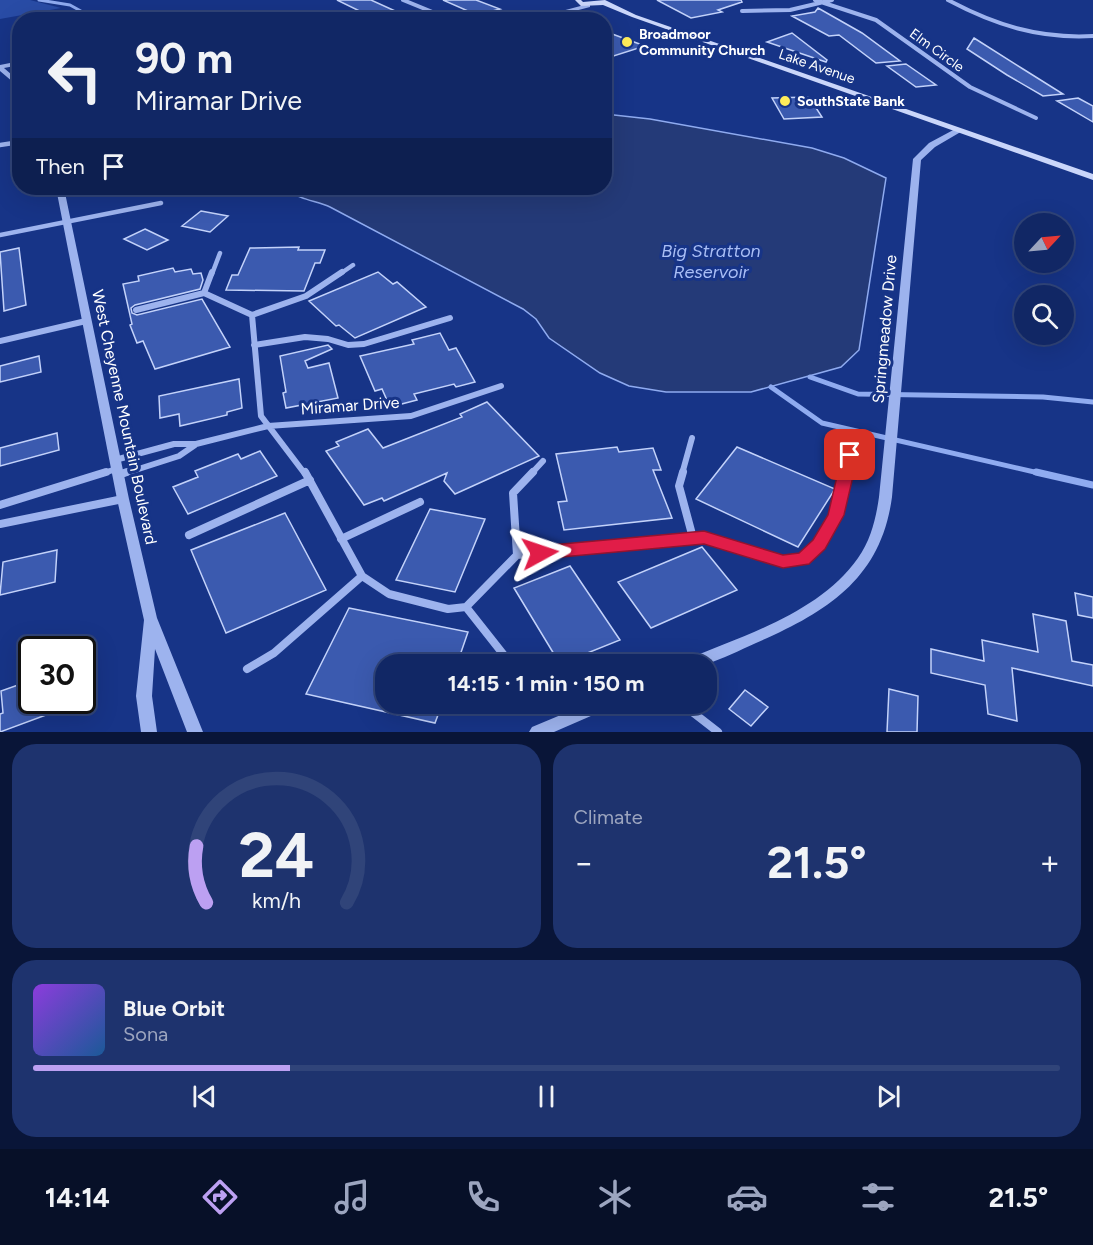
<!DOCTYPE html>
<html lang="en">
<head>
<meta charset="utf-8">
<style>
  :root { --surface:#112765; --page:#1e336e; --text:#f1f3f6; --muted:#9ca5bf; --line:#304479; --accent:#bca0f2 }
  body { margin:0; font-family:Figtree,sans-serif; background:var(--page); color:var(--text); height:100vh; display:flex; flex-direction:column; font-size:22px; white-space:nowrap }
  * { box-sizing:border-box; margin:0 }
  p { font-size:20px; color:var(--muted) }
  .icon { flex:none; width:33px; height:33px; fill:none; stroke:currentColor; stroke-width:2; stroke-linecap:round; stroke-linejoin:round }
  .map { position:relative; height:732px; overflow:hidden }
  .panel { display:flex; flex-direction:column; gap:12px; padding:12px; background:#091538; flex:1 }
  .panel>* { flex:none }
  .banner { position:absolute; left:12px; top:12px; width:600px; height:183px; border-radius:24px; box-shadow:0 6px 24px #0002,0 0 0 2px var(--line); background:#112765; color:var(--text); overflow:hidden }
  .needle { width:39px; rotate:64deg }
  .buttons { position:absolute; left:1014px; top:213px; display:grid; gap:12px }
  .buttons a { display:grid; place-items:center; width:60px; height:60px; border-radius:50%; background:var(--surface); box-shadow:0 6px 24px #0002,0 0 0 2px var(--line); font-size:30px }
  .speed { position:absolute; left:18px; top:636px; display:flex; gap:12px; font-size:30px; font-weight:700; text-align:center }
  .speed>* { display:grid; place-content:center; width:78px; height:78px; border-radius:50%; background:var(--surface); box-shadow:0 6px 24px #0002,0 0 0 2px var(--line); line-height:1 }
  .speed .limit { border:3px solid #111; border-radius:9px; background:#fff; color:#111 }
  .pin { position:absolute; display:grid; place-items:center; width:51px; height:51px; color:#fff; margin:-26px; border-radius:12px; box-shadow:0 3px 9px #0006 }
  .me { position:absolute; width:66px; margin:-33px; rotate:85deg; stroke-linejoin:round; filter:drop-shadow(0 0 4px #0008) }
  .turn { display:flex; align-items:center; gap:21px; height:126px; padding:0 24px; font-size:27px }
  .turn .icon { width:78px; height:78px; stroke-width:2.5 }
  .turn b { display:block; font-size:42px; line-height:51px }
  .then { display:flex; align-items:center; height:57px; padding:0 24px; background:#0003; gap:12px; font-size:22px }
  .big { font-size:45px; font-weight:700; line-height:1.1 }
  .panel .card { flex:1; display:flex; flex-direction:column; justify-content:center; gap:9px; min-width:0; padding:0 21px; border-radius:24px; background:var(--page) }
  .panel .dial { align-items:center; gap:0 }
  .dial svg { height:156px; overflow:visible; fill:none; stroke:var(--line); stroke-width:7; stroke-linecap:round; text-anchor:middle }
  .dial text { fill:var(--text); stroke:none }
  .song { display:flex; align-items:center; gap:18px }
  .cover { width:72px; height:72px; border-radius:9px; background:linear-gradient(135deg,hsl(270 70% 55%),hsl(210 70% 35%)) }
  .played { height:6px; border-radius:3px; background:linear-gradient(90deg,var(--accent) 25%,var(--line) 25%) }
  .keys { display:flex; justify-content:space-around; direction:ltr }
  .heat { display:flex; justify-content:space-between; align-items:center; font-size:33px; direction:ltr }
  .panel .tiles { flex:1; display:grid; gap:12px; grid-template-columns:1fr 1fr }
  .card:last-child { grid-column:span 2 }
  .trip { position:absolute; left:375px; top:654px; width:342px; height:60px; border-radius:24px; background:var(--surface); box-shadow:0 6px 24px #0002,0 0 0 2px var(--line); font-weight:700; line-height:60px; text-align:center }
  .tabs { display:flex; height:96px; justify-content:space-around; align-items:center; background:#071028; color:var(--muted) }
  .tabs .icon { width:42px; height:42px }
  .tabs .selected { color:var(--accent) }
  .tabs b { font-size:27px; color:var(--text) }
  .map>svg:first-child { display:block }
  .green { fill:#294ca6 }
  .water { fill:#243a78; stroke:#8fabf0; stroke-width:1.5 }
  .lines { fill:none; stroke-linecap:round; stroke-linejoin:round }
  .stream-far2 { stroke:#8fabf0; stroke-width:3 }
  .stream-far1 { stroke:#8fabf0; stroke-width:5 }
  .stream { stroke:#8fabf0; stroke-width:7 }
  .building { fill:#3b5aaf; stroke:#c3d2fa; stroke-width:1.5 }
  .minor-far3 { stroke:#9db3ee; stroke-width:4 }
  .minor-far2 { stroke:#9db3ee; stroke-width:4.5 }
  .minor-far1 { stroke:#9db3ee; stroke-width:6 }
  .minor { stroke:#9db3ee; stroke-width:8 }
  .tertiary { fill:#9db3ee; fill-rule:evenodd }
  .secondary { fill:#cad6fa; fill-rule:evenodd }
  .route { fill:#e11d48; stroke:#92132f; stroke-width:1.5 }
  .poi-dot { fill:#ffec5a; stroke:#173487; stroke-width:2 }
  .labels { text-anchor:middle; stroke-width:6; stroke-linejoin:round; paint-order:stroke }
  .far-poi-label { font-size:14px; font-weight:bold; fill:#fff; stroke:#173487; text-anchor:start }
  .far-street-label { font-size:14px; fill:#fff; stroke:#173487 }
  .street-label { font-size:16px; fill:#fff; stroke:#173487 }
  .water-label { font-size:18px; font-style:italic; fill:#a9bef5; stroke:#173487 }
</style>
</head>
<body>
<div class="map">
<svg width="1093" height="732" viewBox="0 0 1093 732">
  <rect width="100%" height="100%" fill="#173487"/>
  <!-- green -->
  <path class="green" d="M0 0H30L61 8 0 19Z"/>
  <!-- water -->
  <path class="water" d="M605 114 650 119 812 148 844 158 886 178 859 350 841 367 751 392H666L629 386 600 373 549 338 536 319 523 309 330 207C318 201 299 200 291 191V188H604Z"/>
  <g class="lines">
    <!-- stream-far2 -->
    <path class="stream-far2" d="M39 0 70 5 97 20"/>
    <!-- stream-far1 -->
    <path class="stream-far1" d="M810 377 858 394 1043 397 1093 402
      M771 387 822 423 1043 474"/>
    <!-- stream -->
    <path class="stream" d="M1036 472 1093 485"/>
  </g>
  <!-- building -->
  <path class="building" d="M337 0H371L415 20H378Z
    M443 0H476L500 9 477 15Z
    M657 0H741L742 2 718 10 722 12 691 18Z
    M818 8 862 33 900 61 876 63 839 35 829 36 792 16 815 12Z
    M604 31 645 46 604 59Z
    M792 33 827 60 826 62 767 42Z
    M974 38 1023 69 1063 94 1043 96 1007 75 967 49Z
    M906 64 936 85 916 87 887 66Z
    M809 97 822 117 784 119 772 98Z
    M1078 98 1093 106V122L1057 101Z
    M201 211 228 216 210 232 182 226Z
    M145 229 168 240 147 250 124 239Z
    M299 247 298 250H325L320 263H315L304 291 226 290 232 275H238L250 248Z
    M19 248 26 305 4 311 0 252Z
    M173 268 175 272 191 269 193 274 201 273 203 280 200 289 135 305 131 308 132 313 137 315 202 299 230 347 155 369 143 341 137 343 130 325 132 324 123 284 139 281 138 276Z
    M378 272 393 284 397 282 426 307 355 338 339 325 336 326 309 301Z
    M440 333 449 350 456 348 475 382 456 387 454 384 414 394 417 400 390 407 382 389 375 391 360 356 414 344 412 340Z
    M328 345 332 349 305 361 308 368 329 363 338 398 286 408 283 393 286 392 280 356Z
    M39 356 41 372 0 382V366Z
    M239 379 242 408 227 412V415L180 426 179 414 160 418 159 396Z
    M487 402 539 456 455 494 444 481 447 473 384 501 382 498 364 505 326 451 339 446 336 442 368 429 383 448 462 417 460 414Z
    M57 433 59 450 0 466V448Z
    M617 447 619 452 653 448 661 470H653L672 518 564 530 558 502 567 501 556 454Z
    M737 447 835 489 798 547 696 499Z
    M260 451 277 476 188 514 173 487 198 477 195 471 238 454 241 459Z
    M430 509 485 519 455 592 396 580Z
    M285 513 326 590 226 633 191 550Z
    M702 547 737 590 651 628 618 582Z
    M57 550 55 582 0 595 3 562Z
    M570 566 620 640 560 664 514 588Z
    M1075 593 1093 597V618L1078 615Z
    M349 608 468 632 457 664H386V704H442L435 723 306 694Z
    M1033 614 1066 621 1072 661 1093 665V686L1012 668 1017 721 988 714 985 685 931 673V649L984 661 982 640 1038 652Z
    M32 680V700H45L46 715 0 732V714L3 713 1 691Z
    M889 689 918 696 917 732H887Z
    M745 690 768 707 751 726 729 709Z"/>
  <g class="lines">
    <!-- minor-far3 -->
    <path class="minor-far3" d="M403 0 452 20
      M815 0 876 20 970 87 1036 118
      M948 0C995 25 1039 39 1093 36
      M742 11 790 10 832 0"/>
    <!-- minor-far2 -->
    <path class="minor-far2" d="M0 145 20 142
      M0 235 161 203
      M212 274 220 253
      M340 274 353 265"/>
    <!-- minor-far1 -->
    <path class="minor-far1" d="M204 293 212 272
      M136 310 204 293 252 315 261 416 305 474
      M252 315 306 296 342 272
      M0 341 86 321
      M254 345 305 337 328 339 348 345 364 344 450 318
      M115 460 174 444H196L268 426 411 416 501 386
      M101 474 116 469
      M123 474 179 456 195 445
      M531 474 543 461
      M682 474 692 438
      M846 474 850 455"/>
    <!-- minor -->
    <path class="minor" d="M305 472 362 576 389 594 448 609 466 607 517 555 704 538 773 559 799 560 812 553 823 540 838 505 847 472
      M683 472 679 486 693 538
      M118 475 127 472
      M0 505 106 472
      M0 524 123 499
      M189 535 310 480
      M341 539 420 502
      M517 555 513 493 533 472
      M466 607 511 664
      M247 669 274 653 362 576
      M682 704 718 732"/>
    <!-- tertiary -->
    <path class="tertiary" d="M588 4 590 5V7L540 20H528Z
      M20 61V65L4 68 20 82V88L0 71V65Z
      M957 128 964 130 935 147 921 160 892 497C881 579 827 612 756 643 740 650 723 659 706 664 699 666 690 664 683 664L685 660C745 635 819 613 858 558 871 540 876 518 879 497L913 159 929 143Z
      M56 188H64L129 499 157 618 203 732H187L155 649 152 696 157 732H141L136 696 144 620 117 499Z
      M587 704H610L607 709 554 732H529L532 727Z"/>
    <!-- secondary -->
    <path class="secondary" d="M575 0H581L583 2 605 0 636 15 1093 174V180L632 17 603 5 581 6Z"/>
  </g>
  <!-- route -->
  <path class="route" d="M850 450 858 455 844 515 825 549 809 564 783 568 704 544 540 559 534 557 531 553 534 548 540 546 704 531 783 555 799 553 813 540 828 515 842 455Z"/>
  <!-- markers -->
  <g class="poi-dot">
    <circle cx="627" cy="42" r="6"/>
    <circle cx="785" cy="101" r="6"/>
  </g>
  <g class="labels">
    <!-- far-poi labels -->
    <g class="far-poi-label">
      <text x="639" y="39">Broadmoor<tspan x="639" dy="16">Community Church</tspan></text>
      <text x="797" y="106">SouthState Bank</text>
    </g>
    <!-- far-street labels -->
    <g class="far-street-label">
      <text transform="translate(937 50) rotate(36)" y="5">Elm Circle</text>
      <text transform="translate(817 66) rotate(19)" y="5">Lake Avenue</text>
    </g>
    <!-- street labels -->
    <g class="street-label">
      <text transform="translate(884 329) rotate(-85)" y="6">Springmeadow Drive</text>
      <text transform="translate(350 405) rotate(-4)" y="6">Miramar Drive</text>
      <text transform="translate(125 417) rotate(78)" y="6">West Cheyenne Mountain Boulevard</text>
    </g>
    <!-- water labels -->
    <g class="water-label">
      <text x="711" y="257">Big Stratton<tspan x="711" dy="21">Reservoir</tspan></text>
    </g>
  </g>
</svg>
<div class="buttons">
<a><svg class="needle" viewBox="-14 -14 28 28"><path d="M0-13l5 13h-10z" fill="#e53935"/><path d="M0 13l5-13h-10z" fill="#9ca5bf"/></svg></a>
<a><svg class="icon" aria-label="search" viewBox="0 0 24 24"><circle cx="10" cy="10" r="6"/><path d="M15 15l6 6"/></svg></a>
</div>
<div class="speed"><div class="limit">30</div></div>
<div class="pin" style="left:850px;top:455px;background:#d93025"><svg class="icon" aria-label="arrive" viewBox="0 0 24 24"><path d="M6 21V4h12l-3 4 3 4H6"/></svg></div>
<svg class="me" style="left:540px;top:553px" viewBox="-20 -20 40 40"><path d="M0-17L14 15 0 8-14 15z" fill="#e11d48" stroke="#fff" stroke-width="4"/></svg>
<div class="trip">14:15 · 1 min · 150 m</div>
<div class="banner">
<div class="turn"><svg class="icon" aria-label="left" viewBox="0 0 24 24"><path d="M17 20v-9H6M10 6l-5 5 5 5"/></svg><div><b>90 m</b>Miramar Drive</div></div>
<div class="then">Then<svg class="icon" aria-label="arrive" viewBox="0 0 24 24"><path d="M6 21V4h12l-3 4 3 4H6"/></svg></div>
</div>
</div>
<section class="panel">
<div class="tiles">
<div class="card dial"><svg viewBox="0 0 100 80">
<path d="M14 69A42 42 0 1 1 86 69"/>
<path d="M14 69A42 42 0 0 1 9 40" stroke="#bca0f2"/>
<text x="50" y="56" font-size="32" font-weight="700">24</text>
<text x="50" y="72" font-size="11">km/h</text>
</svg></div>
<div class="card"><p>Climate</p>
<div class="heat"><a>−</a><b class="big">21.5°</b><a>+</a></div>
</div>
<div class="card">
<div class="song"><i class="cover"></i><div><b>Blue Orbit</b><p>Sona</p></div></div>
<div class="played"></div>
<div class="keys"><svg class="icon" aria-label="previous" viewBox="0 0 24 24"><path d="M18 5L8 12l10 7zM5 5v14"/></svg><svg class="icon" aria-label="pause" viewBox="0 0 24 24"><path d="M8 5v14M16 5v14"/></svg><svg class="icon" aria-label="next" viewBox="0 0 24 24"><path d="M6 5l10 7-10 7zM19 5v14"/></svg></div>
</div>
</div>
</section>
<nav class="tabs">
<b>14:14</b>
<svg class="icon selected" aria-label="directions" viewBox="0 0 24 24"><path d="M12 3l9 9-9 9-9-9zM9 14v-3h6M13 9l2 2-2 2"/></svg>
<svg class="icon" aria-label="music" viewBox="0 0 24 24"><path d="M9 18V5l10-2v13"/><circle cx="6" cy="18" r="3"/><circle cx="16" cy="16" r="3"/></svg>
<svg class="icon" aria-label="phone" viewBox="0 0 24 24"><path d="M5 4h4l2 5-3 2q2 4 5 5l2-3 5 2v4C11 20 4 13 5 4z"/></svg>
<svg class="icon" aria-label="climate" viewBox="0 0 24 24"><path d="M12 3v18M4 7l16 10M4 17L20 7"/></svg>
<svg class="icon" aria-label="car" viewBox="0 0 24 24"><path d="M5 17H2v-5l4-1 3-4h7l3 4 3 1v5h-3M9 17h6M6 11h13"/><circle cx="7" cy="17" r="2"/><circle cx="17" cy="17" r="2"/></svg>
<svg class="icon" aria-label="filters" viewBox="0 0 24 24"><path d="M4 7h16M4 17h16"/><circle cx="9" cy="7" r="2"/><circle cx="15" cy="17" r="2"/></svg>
<b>21.5°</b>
</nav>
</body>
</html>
